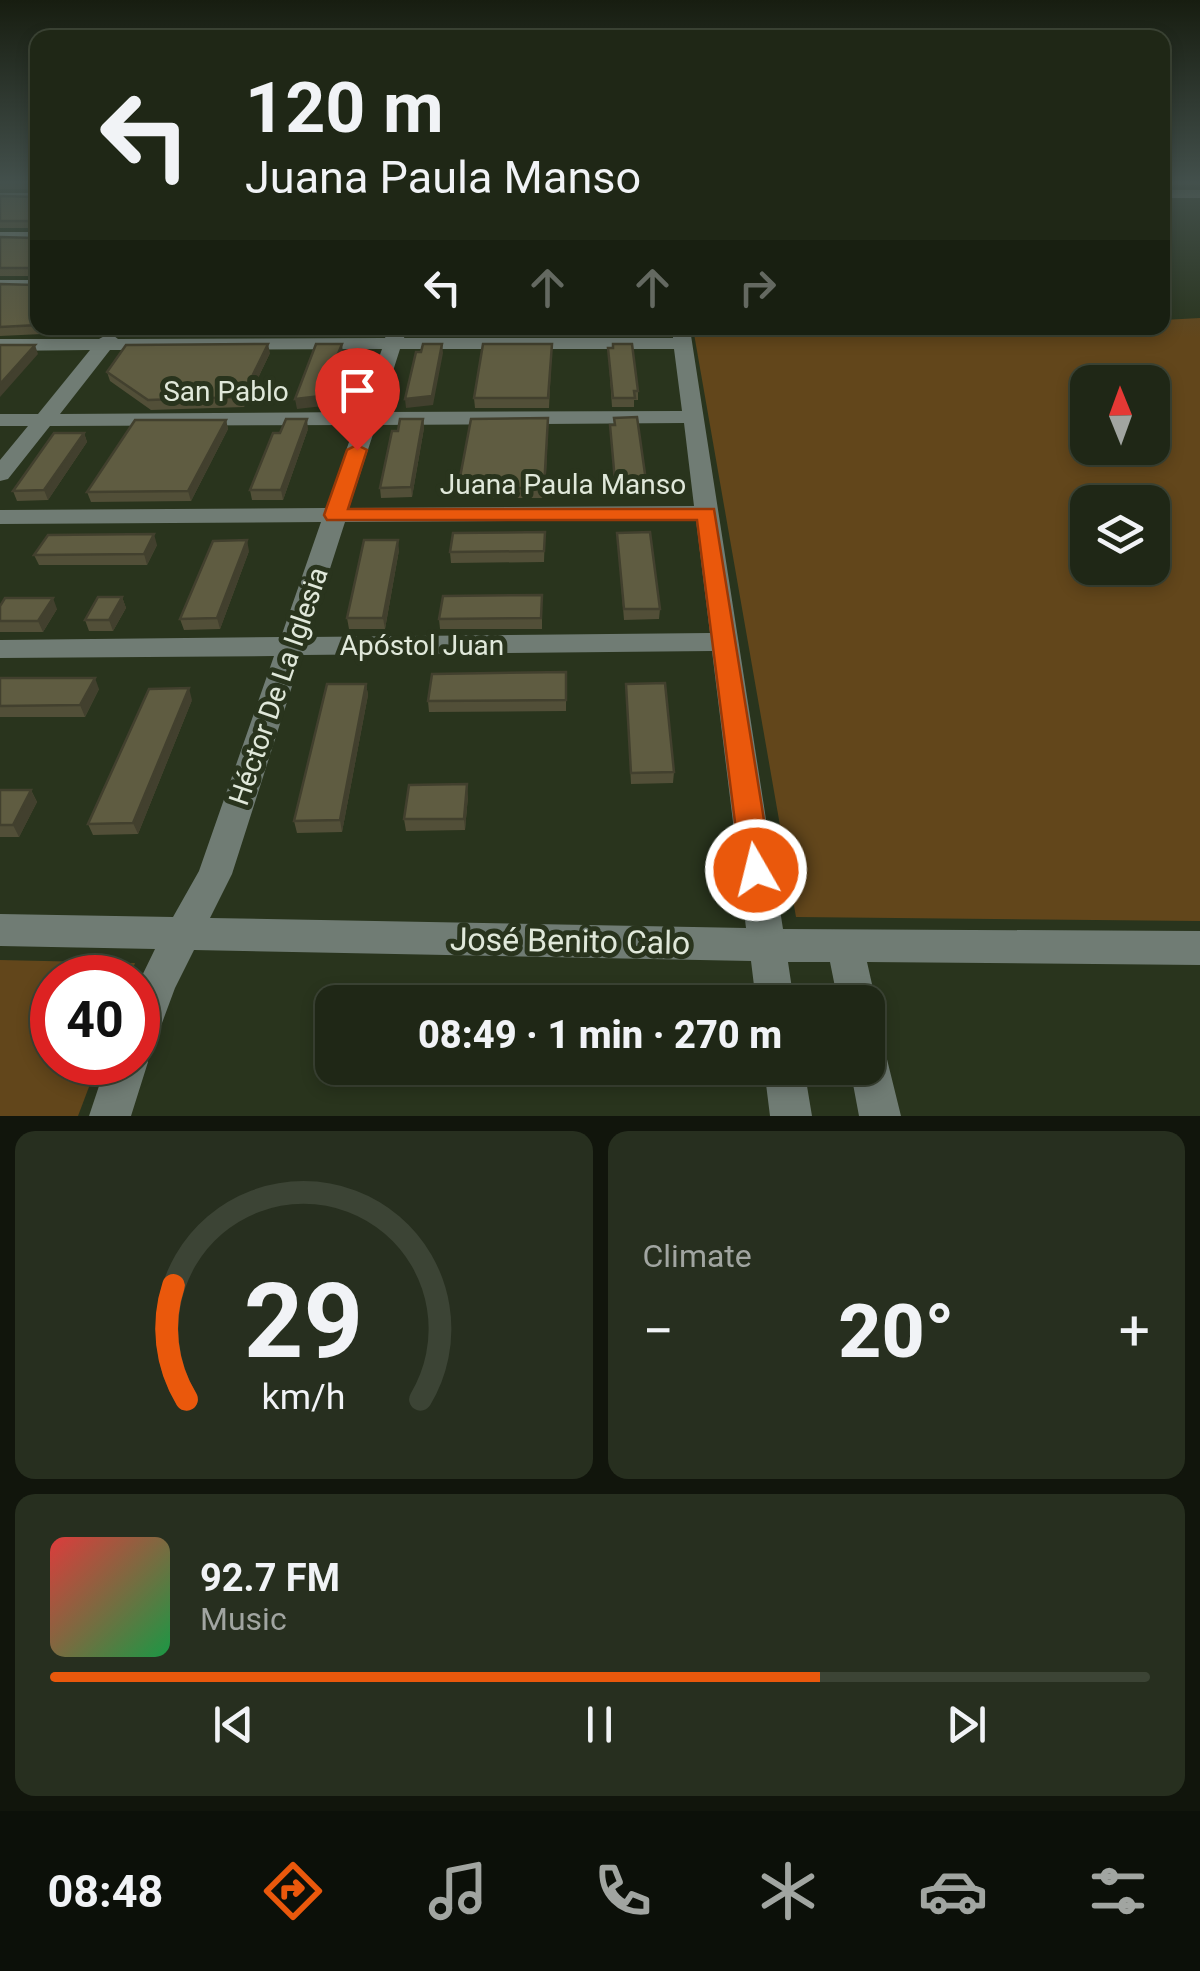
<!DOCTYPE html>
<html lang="en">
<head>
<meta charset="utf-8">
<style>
  :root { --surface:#1f2716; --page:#272f1f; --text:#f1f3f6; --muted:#a1a5a1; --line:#3c4435; --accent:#ea580c }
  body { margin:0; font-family:Roboto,sans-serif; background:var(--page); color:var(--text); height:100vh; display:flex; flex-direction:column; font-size:38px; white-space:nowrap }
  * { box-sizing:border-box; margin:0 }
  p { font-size:32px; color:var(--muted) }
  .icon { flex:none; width:55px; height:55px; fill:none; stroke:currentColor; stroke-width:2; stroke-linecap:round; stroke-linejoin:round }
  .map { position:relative; height:1116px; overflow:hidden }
  .panel { display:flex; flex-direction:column; gap:15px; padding:15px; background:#11150c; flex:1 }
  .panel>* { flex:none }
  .hud { position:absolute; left:30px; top:30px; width:1140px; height:305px; border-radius:20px; box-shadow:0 5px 15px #0003,0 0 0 2px var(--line); background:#1f2716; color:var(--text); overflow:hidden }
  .needle { width:65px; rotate:359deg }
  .buttons { position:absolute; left:1070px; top:365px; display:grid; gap:20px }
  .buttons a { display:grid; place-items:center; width:100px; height:100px; border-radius:20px; background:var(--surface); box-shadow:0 5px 15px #0003,0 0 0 2px var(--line); font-size:50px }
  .speed { position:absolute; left:30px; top:955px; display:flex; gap:20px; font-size:50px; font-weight:700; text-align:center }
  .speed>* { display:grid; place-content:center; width:130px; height:130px; border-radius:50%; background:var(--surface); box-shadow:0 5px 15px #0003,0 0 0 2px var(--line); line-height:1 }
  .speed .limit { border:15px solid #d22; background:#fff; color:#111 }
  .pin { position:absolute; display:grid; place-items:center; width:85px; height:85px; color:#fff; margin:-102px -42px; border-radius:50% 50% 50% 0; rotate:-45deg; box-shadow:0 0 10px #0007 }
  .pin .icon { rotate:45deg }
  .me { position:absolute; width:110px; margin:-55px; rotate:352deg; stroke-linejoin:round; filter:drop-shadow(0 0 8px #0008) }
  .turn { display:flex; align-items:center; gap:35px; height:210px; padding:0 50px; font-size:45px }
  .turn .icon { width:130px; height:130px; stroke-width:2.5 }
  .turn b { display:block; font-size:70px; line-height:85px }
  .lanes { display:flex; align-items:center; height:95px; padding:0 50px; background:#0003; justify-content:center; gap:50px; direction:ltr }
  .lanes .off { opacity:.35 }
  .big { font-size:75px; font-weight:800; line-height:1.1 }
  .panel .card { flex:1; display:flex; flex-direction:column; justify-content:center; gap:15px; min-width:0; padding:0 35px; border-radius:20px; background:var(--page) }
  .panel .dial { align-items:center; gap:0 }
  .dial svg { height:260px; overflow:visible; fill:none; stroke:var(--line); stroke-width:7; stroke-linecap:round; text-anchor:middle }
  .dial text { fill:var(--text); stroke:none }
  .song { display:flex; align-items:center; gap:30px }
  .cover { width:120px; height:120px; border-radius:15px; background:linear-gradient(135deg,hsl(0 70% 55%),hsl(140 70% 35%)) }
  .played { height:10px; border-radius:5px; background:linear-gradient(90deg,var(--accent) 70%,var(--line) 70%) }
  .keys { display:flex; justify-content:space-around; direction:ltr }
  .heat { display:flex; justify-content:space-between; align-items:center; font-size:55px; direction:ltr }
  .panel .tiles { flex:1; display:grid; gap:15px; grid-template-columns:1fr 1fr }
  .card:last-child { grid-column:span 2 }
  .trip { position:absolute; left:315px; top:985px; width:570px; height:100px; border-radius:20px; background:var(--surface); box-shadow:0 5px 15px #0003,0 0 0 2px var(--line); font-weight:800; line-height:100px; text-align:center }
  .tab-bar { display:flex; height:160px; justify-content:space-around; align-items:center; background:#0c1009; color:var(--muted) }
  .tab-bar .icon { width:70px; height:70px }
  .tab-bar .current { color:var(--accent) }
  .tab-bar b { font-size:45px; color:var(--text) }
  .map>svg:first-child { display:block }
  .green { fill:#62461b; fill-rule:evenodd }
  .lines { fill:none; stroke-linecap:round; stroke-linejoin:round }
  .minor { fill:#707c74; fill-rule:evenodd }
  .wall { fill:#524f38 }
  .shaded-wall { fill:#42402e }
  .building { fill:#5f5c41; stroke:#42402e; stroke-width:2.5 }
  .route { fill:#ea580c; stroke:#983908; stroke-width:2.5 }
  .labels { text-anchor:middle; stroke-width:10; stroke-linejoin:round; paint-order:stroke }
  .street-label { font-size:28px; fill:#e0e8da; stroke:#29341d }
  .near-street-label { font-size:32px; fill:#e0e8da; stroke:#29341d }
</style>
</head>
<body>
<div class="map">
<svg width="1200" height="1116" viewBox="0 0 1200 1116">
  <rect width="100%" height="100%" fill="#29341d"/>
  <!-- green -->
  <path class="green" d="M1200 318V921L796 917 693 328H1162L1163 320ZM1088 382H1152V448H1088ZM1088 502H1152V568H1088Z
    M0 960 135 963 130 977 52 978V1062L98 1063 78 1116H0Z"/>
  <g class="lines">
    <!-- minor -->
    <path class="minor" d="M1162 190H1200V198H1162Z
      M0 193H38V201H0Z
      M0 232H38V242H0Z
      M0 280H38V290H0Z
      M389 328H407L404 338H673V328L690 329 783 929 1200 931V965L867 962 876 1002 868 1016V1002H838L830 962H788L794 1002H756L751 961 194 950 175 988 152 1050 144 1053 148 1062 131 1116H89L107 1062H138V984L155 949 0 946V914L173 917 199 871 274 656 0 658V640L281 637 321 522 0 524V510L326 508 355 425 50 426 8 479 0 481V460L28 426H0V414H38L90 350 0 351V339H99L110 333 118 339 385 338ZM382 349 360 412 60 414 110 350ZM400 349H674L682 411 380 412ZM684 423 694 506 349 508 376 425ZM696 520 710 633 308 637 345 522ZM712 651 746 928 210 918 232 874 302 655Z
      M868 1033 882 1039 901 1116H859L850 1068H868Z
      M764 1068H804L812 1116H770Z"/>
  </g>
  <!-- wall -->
  <path class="wall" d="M0 182H38V189H0Z
    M1162 182H1200V185H1162Z
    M38 192V228H0V196L36 197Z
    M38 231V276H0V237L35 238Z
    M38 277V328H68L63 333 0 336V284L35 285Z
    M140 328H283L279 335H142Z
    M324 328H352L350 334H326Z
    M428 328H560V334H429Z
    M611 328H635V334H612Z
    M552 344 549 408H475L474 398Z
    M608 348 638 391V400H634V407H612Z
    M270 353 244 407 151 410 110 381 107 372Z
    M423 419 424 428 412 497 381 498 380 488 398 431Z
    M226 420 228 429 191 501 91 502 87 492Z
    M610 425 646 481 645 491H615Z
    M548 428 545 498H459L458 488Z
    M308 429 283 500H252L250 490Z
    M84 433 87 442 48 500 17 501 13 491Z
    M545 532 544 562 451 563 450 552Z
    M617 533 660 609 659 619 624 620Z
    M157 545 147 565H39L34 555Z
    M399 550 385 629H349L347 618Z
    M249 551 220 629 184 630 180 619Z
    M542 595V629H440L439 619Z
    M122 597 126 608 113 631H89L85 620Z
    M0 606 57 609 43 632H0Z
    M566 672V711L429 712 428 701Z
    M0 678 99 689 85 717H0Z
    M366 684 368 695 342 832 297 833 294 821Z
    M626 684 674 772 673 783 631 784Z
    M192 700 138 834 93 835 88 824Z
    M0 790H31L37 802 19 837H0Z
    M468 796 465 830 406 831 404 819Z"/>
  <!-- shaded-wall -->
  <path class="shaded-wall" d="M268 344 270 353 244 407 242 397Z
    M342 344 343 353 323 406 297 409 295 399Z
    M442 344 443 353 433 405 406 408 405 399Z
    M35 345 38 354 0 397V384Z
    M307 419 308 429 283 500 281 490Z
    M423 419 424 428 412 497 411 487Z
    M226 420 228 429 191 501 188 491Z
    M84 433 87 442 48 500 44 490Z
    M154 534 157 545 147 565 144 554Z
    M247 540 249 551 220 629 217 618Z
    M398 540 399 550 385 629 383 618Z
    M122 597 126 608 113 631 109 620Z
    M53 598 57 609 43 632 38 621Z
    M95 678 99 689 85 717 80 705Z
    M366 684 368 695 342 832 340 820Z
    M189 688 192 700 138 834 133 823Z
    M467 784 468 796 465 830 464 819Z
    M31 790 37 802 19 837 13 825Z"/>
  <!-- building -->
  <path class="building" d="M38 192V223L36 221H0V196L36 197Z
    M38 231V270L35 268H0V237L35 238Z
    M38 277V325L0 327V284L35 285Z
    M268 344 242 397 148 400 107 372 126 345Z
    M316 344H342L321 396 295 399Z
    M423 344H442L432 396 405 399 416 352H421Z
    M483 344H552L548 398H474Z
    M613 344H632L638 391H634L635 398H613L608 348H613Z
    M0 345H35L0 384Z
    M637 417 646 481H615L610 425H615L614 418Z
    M548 418 544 488H458L471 419Z
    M286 419H307L281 490H250L273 433H280Z
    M400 419H423L411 487 380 488 392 431H398Z
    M135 420H226L188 491 87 492Z
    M54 433H84L44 490 13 491Z
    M545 532 544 551 450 552 453 533Z
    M650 532 660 609H624L617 533Z
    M154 534 144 554 34 555 48 535Z
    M247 540 217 618 180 619 213 541Z
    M364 540H398L383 618H347Z
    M542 595 541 618 439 619 443 596Z
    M98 597H122L109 620H85Z
    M5 598H53L38 621H0V606Z
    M566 672V700L428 701 432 674Z
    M0 678H95L80 705 0 706Z
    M665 683 674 772 631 773 626 684Z
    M327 684H366L340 820 294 821Z
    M189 688 133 823 88 824 149 689Z
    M467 784 464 819H404L409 785Z
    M0 790H31L13 825H0Z"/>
  <!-- sky -->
  <linearGradient id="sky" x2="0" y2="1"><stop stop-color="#171d10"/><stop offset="0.54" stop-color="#43504c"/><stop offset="1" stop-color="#43504c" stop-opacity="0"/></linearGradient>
  <rect width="1200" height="338" fill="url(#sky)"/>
  <!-- route -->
  <path class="route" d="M357 445 367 450 348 509H714L772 870 768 879 756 883 745 879 741 870 697 520H327L324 515 347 450Z"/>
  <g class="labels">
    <!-- street labels -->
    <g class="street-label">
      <text x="226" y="401">San Pablo</text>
      <text x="563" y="494">Juana Paula Manso</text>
      <text x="422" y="655">Apóstol Juan</text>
      <text transform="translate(278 686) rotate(-71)" y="10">Héctor De La Iglesia</text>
    </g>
    <!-- near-street labels -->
    <g class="near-street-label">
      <text transform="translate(570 941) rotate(1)" y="11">José Benito Calo</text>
    </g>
  </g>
</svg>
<div class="buttons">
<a><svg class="needle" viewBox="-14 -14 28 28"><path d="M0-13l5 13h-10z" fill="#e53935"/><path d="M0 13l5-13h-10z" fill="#a1a5a1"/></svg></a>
<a><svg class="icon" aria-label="layers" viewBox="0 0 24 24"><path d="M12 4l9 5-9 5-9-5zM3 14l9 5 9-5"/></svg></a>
</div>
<div class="speed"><div class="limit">40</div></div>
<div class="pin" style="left:357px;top:450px;background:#d93025"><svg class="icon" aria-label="arrive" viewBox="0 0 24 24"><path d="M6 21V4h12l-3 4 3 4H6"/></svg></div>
<svg class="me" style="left:756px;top:870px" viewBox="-20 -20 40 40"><circle r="17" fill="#ea580c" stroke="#fff" stroke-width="3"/><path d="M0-11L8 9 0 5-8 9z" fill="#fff"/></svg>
<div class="trip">08:49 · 1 min · 270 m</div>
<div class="hud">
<div class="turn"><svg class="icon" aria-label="left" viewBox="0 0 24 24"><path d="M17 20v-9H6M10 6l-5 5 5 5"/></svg><div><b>120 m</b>Juana Paula Manso</div></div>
<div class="lanes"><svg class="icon" aria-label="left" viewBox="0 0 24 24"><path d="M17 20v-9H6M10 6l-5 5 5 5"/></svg><svg class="icon off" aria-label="ahead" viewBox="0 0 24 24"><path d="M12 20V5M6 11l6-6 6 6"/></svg><svg class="icon off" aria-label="ahead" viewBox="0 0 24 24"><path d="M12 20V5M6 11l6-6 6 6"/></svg><svg class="icon off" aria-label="right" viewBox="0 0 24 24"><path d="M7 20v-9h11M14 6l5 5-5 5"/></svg></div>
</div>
</div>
<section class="panel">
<div class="tiles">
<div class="card dial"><svg viewBox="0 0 100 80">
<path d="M14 69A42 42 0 1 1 86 69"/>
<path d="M14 69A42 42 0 0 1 10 34" stroke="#ea580c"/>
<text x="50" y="56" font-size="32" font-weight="700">29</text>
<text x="50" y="72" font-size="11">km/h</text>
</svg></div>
<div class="card"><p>Climate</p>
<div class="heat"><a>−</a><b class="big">20°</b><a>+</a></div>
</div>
<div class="card">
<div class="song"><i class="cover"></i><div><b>92.7 FM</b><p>Music</p></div></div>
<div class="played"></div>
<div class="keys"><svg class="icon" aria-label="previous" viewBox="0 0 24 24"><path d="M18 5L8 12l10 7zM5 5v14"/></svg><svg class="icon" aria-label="pause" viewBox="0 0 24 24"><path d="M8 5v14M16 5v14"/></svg><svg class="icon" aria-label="next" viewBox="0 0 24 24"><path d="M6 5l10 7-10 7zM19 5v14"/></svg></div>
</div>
</div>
</section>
<nav class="tab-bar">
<b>08:48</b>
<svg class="icon current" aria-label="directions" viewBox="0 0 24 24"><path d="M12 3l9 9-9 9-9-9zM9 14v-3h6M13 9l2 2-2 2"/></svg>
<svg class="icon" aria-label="music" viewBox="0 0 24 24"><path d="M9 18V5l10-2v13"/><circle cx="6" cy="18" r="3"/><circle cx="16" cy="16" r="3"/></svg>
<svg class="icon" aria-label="phone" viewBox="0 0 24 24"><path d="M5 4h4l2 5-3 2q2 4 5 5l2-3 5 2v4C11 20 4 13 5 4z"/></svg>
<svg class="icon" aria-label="climate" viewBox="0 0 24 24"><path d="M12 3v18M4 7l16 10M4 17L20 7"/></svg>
<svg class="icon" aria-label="car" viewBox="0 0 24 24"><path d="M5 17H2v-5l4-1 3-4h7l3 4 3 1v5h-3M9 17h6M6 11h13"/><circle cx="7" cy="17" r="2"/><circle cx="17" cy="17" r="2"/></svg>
<svg class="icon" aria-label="filters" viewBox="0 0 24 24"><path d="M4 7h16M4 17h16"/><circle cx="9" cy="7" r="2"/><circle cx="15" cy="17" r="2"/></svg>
</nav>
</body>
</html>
